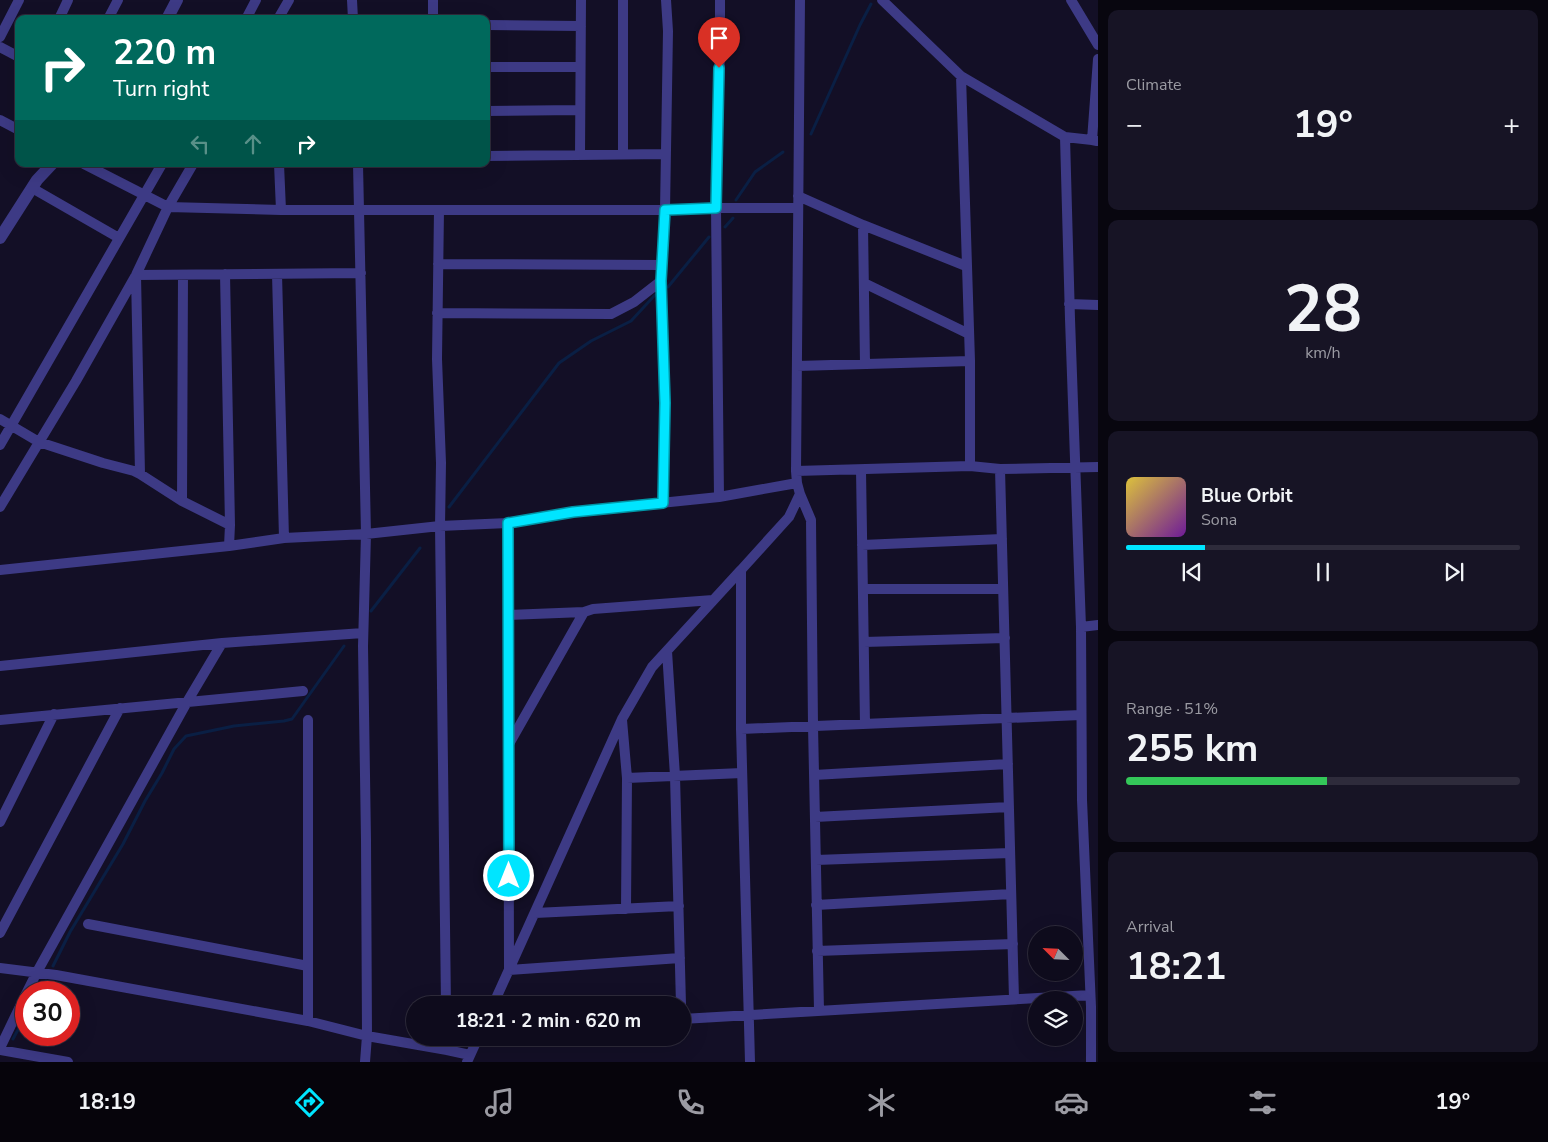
<!DOCTYPE html>
<html lang="en">
<head>
<meta charset="utf-8">
<style>
  :root { --surface:#0e0b1c; --page:#171425; --text:#f1f3f6; --muted:#9b9ba3; --line:#2e2b3b; --accent:#00e5ff }
  body { margin:0; font-family:"Nunito Sans",sans-serif; background:var(--page); color:var(--text); height:100vh; display:flex; flex-direction:column; font-size:19px; white-space:nowrap }
  * { box-sizing:border-box; margin:0 }
  p { font-size:16px; color:var(--muted) }
  .icon { flex:none; width:28px; height:28px; fill:none; stroke:currentColor; stroke-width:2; stroke-linecap:round; stroke-linejoin:round }
  .map { position:relative; flex:1; overflow:hidden }
  .side { display:flex; flex-direction:column; gap:10px; padding:10px; background:#08060f; width:450px }
  .side>* { flex:none }
  .guide { position:absolute; left:15px; top:15px; width:475px; height:152px; border-radius:10px; box-shadow:0 5px 20px #0002,0 0 0 1px var(--line); background:#00695c; color:#fff; overflow:hidden }
  .needle { width:32px; rotate:294deg }
  .fabs { position:absolute; left:1028px; top:926px; display:grid; gap:10px }
  .fabs a { display:grid; place-items:center; width:55px; height:55px; border-radius:50%; background:var(--surface); box-shadow:0 5px 20px #0002,0 0 0 1px var(--line); font-size:25px }
  .speed { position:absolute; left:15px; top:981px; display:flex; gap:10px; font-size:25px; font-weight:700; text-align:center }
  .speed>* { display:grid; place-content:center; width:65px; height:65px; border-radius:50%; background:var(--surface); box-shadow:0 5px 20px #0002,0 0 0 1px var(--line); line-height:1 }
  .speed .limit { border:8px solid #d22; background:#fff; color:#111 }
  .pin { position:absolute; display:grid; place-items:center; width:42px; height:42px; color:#fff; margin:-51px -21px; border-radius:50% 50% 50% 0; rotate:-45deg; box-shadow:0 0 5px #0007 }
  .pin .icon { rotate:45deg }
  .me { position:absolute; width:55px; margin:-28px; rotate:0deg; stroke-linejoin:round; filter:drop-shadow(0 0 4px #0008) }
  .turn { display:flex; align-items:center; gap:18px; height:105px; padding:0 15px; font-size:22px }
  .turn .icon { width:65px; height:65px; stroke-width:2.5 }
  .turn b { display:block; font-size:35px; line-height:42px }
  .lanes { display:flex; align-items:center; height:48px; padding:0 15px; background:#0003; justify-content:center; gap:25px; direction:ltr }
  .lanes .off { opacity:.35 }
  .big { font-size:38px; font-weight:700; line-height:1.1 }
  .side .widget { flex:1; display:flex; flex-direction:column; justify-content:center; gap:8px; min-width:0; padding:0 18px; border-radius:10px; background:var(--page) }
  .side .dial { align-items:center; gap:0 }
  .dial b { font-size:65px; line-height:1 }
  .song { display:flex; align-items:center; gap:15px }
  .cover { width:60px; height:60px; border-radius:8px; background:linear-gradient(135deg,hsl(50 70% 55%),hsl(280 70% 35%)) }
  .played { height:5px; border-radius:2px; background:linear-gradient(90deg,var(--accent) 20%,var(--line) 20%) }
  .keys { display:flex; justify-content:space-around; direction:ltr }
  .heat { display:flex; justify-content:space-between; align-items:center; font-size:28px; direction:ltr }
  .charge { height:8px; border-radius:4px; background:linear-gradient(90deg,#34c759 51%,var(--line) 0) }
  .trip { position:absolute; left:406px; top:996px; width:285px; height:50px; border-radius:25px; background:var(--surface); box-shadow:0 5px 20px #0002,0 0 0 1px var(--line); font-weight:700; line-height:50px; text-align:center }
  .menu { display:flex; height:80px; justify-content:space-around; align-items:center; background:#06040b; color:var(--muted) }
  .menu .icon { width:35px; height:35px }
  .menu .current { color:var(--accent) }
  .menu b { font-size:22px; color:var(--text) }
  main { display:flex; flex:1; min-height:0 }
  .map>svg:first-child { display:block }
  .lines { fill:none; stroke-linecap:round; stroke-linejoin:round }
  .stream { stroke:#0a1f44; stroke-width:3 }
  .minor { stroke:#3d3a85; stroke-width:10 }
  .tertiary { stroke:#3d3a85; stroke-width:12 }
  .route-casing { stroke:#0095a6; stroke-width:12 }
  .route { stroke:#00e5ff; stroke-width:9 }
</style>
</head>
<body>
<main>
<div class="map">
<svg width="1098" height="1062" viewBox="0 0 1098 1062">
  <rect width="100%" height="100%" fill="#130f26"/>
  <g class="lines">
    <!-- stream -->
    <path class="stream" d="M811 134 860 25 871 4
      M736 200 755 172 783 152
      M725 227 733 218
      M668 287 709 237
      M449 507 559 363 591 341 631 321 655 295
      M371 611 420 548
      M53 966 70 932 123 844 145 801 162 773 174 749 186 736 234 726 284 721 292 719 344 646
      M39 992 46 981
      M13 1039 26 1015"/>
    <!-- minor -->
    <path class="minor" d="M352 0 353 19
      M433 0V19
      M623 0V154
      M882 0 961 76 1065 137 1092 140
      M1071 0 1098 45
      M59 19 68 0
      M108 19 118 0
      M246 19 256 0
      M278 19 289 0
      M486 25 581 26
      M0 37 19 0
      M0 47 19 57
      M486 67H580
      M961 76 970 361V466
      M486 111 580 110
      M0 120 19 130
      M1065 137 1070 319 1081 627 1082 800 1091 1007V1062
      M1097 141 1092 140 1098 59
      M580 155 581 0
      M486 156 666 154
      M84 164 168 207 281 210H665L711 208H798
      M279 164 281 210
      M358 164 366 534 363 646 366 840 367 1036 365 1062
      M32 188 119 238
      M798 196 863 225 966 266
      M439 210 437 359 441 463 440 526 446 1005
      M863 225 865 364
      M438 264 661 265
      M225 274 230 525
      M277 274 284 538
      M864 283 969 334
      M1069 304 1098 305
      M437 313 611 314 634 302 661 281
      M797 366 970 361
      M0 419 39 442 103 463 134 471 140 474 182 501 230 525 229 546
      M0 445 162 164
      M1000 469 1014 999
      M861 470 865 724
      M796 471 970 466 1000 469 1098 467
      M140 474 136 275 361 273
      M800 494 811 520 813 726 819 1010
      M719 497 716 208 720 49V0
      M182 501 183 275
      M663 503 665 403 661 281 665 210 668 31 666 0
      M0 507 76 381 136 275 168 207 193 164
      M508 523 509 970 680 958
      M862 545 1002 539
      M0 570 229 546 284 538 366 534 440 526 508 523 573 512 719 497 797 483
      M863 589H1003
      M508 615 584 612
      M1081 627 1098 625
      M864 642 1005 638
      M667 651 675 776 681 1005
      M0 666 222 643 363 633
      M0 720 303 691
      M308 720V1021
      M622 720 627 778 626 909
      M741 729 1081 715
      M509 744 584 612 593 609 713 600
      M814 775 1008 764
      M627 778 742 773
      M815 817 1009 807
      M0 822 54 714
      M816 860 1010 853
      M816 905 1011 894
      M535 913 679 906
      M88 924 308 966
      M0 933 120 708
      M817 951 1013 944
      M0 968 56 975 308 1021 367 1036 447 1050 470 1055
      M27 992 37 972 187 702 222 643
      M493 1005 622 719 652 667 741 570
      M682 1019 1090 995
      M447 1038V1050
      M0 1048 26 994
      M0 1050 68 1062
      M467 1062 478 1038
      M750 1062 741 729V570L789 517 800 494 797 483 796 471 800 0"/>
    <!-- tertiary -->
    <path class="tertiary" d="M167 19 177 0
      M0 238 37 180 52 164"/>
  </g>
  <g class="lines">
    <!-- route casing -->
    <g class="route-casing">
      <path id="route" d="M509 876 508 523 573 512 663 503 665 403 661 281 665 210 716 208 719 68"/>
    </g>
    <!-- route -->
    <use href="#route" class="route"/>
  </g>
</svg>
<div class="fabs">
<a><svg class="needle" viewBox="-14 -14 28 28"><path d="M0-13l5 13h-10z" fill="#e53935"/><path d="M0 13l5-13h-10z" fill="#9b9ba3"/></svg></a>
<a><svg class="icon" aria-label="layers" viewBox="0 0 24 24"><path d="M12 4l9 5-9 5-9-5zM3 14l9 5 9-5"/></svg></a>
</div>
<div class="speed"><div class="limit">30</div></div>
<div class="pin" style="left:719px;top:68px;background:#d93025"><svg class="icon" aria-label="arrive" viewBox="0 0 24 24"><path d="M6 21V4h12l-3 4 3 4H6"/></svg></div>
<svg class="me" style="left:509px;top:876px" viewBox="-20 -20 40 40"><circle r="17" fill="#00e5ff" stroke="#fff" stroke-width="3"/><path d="M0-11L8 9 0 5-8 9z" fill="#fff"/></svg>
<div class="trip">18:21 · 2 min · 620 m</div>
<div class="guide">
<div class="turn"><svg class="icon" aria-label="right" viewBox="0 0 24 24"><path d="M7 20v-9h11M14 6l5 5-5 5"/></svg><div><b>220 m</b>Turn right</div></div>
<div class="lanes"><svg class="icon off" aria-label="left" viewBox="0 0 24 24"><path d="M17 20v-9H6M10 6l-5 5 5 5"/></svg><svg class="icon off" aria-label="ahead" viewBox="0 0 24 24"><path d="M12 20V5M6 11l6-6 6 6"/></svg><svg class="icon" aria-label="right" viewBox="0 0 24 24"><path d="M7 20v-9h11M14 6l5 5-5 5"/></svg></div>
</div>
</div>
<section class="side">
<div class="widget"><p>Climate</p>
<div class="heat"><a>−</a><b class="big">19°</b><a>+</a></div>
</div>
<div class="widget dial"><b>28</b><p>km/h</p></div>
<div class="widget">
<div class="song"><i class="cover"></i><div><b>Blue Orbit</b><p>Sona</p></div></div>
<div class="played"></div>
<div class="keys"><svg class="icon" aria-label="previous" viewBox="0 0 24 24"><path d="M18 5L8 12l10 7zM5 5v14"/></svg><svg class="icon" aria-label="pause" viewBox="0 0 24 24"><path d="M8 5v14M16 5v14"/></svg><svg class="icon" aria-label="next" viewBox="0 0 24 24"><path d="M6 5l10 7-10 7zM19 5v14"/></svg></div>
</div>
<div class="widget"><p>Range · 51%</p><b class="big">255 km</b><div class="charge"></div></div>
<div class="widget"><p>Arrival</p><b class="big">18:21</b></div>
</section>
</main>
<nav class="menu">
<b>18:19</b>
<svg class="icon current" aria-label="directions" viewBox="0 0 24 24"><path d="M12 3l9 9-9 9-9-9zM9 14v-3h6M13 9l2 2-2 2"/></svg>
<svg class="icon" aria-label="music" viewBox="0 0 24 24"><path d="M9 18V5l10-2v13"/><circle cx="6" cy="18" r="3"/><circle cx="16" cy="16" r="3"/></svg>
<svg class="icon" aria-label="phone" viewBox="0 0 24 24"><path d="M5 4h4l2 5-3 2q2 4 5 5l2-3 5 2v4C11 20 4 13 5 4z"/></svg>
<svg class="icon" aria-label="climate" viewBox="0 0 24 24"><path d="M12 3v18M4 7l16 10M4 17L20 7"/></svg>
<svg class="icon" aria-label="car" viewBox="0 0 24 24"><path d="M5 17H2v-5l4-1 3-4h7l3 4 3 1v5h-3M9 17h6M6 11h13"/><circle cx="7" cy="17" r="2"/><circle cx="17" cy="17" r="2"/></svg>
<svg class="icon" aria-label="filters" viewBox="0 0 24 24"><path d="M4 7h16M4 17h16"/><circle cx="9" cy="7" r="2"/><circle cx="15" cy="17" r="2"/></svg>
<b>19°</b>
</nav>
</body>
</html>
